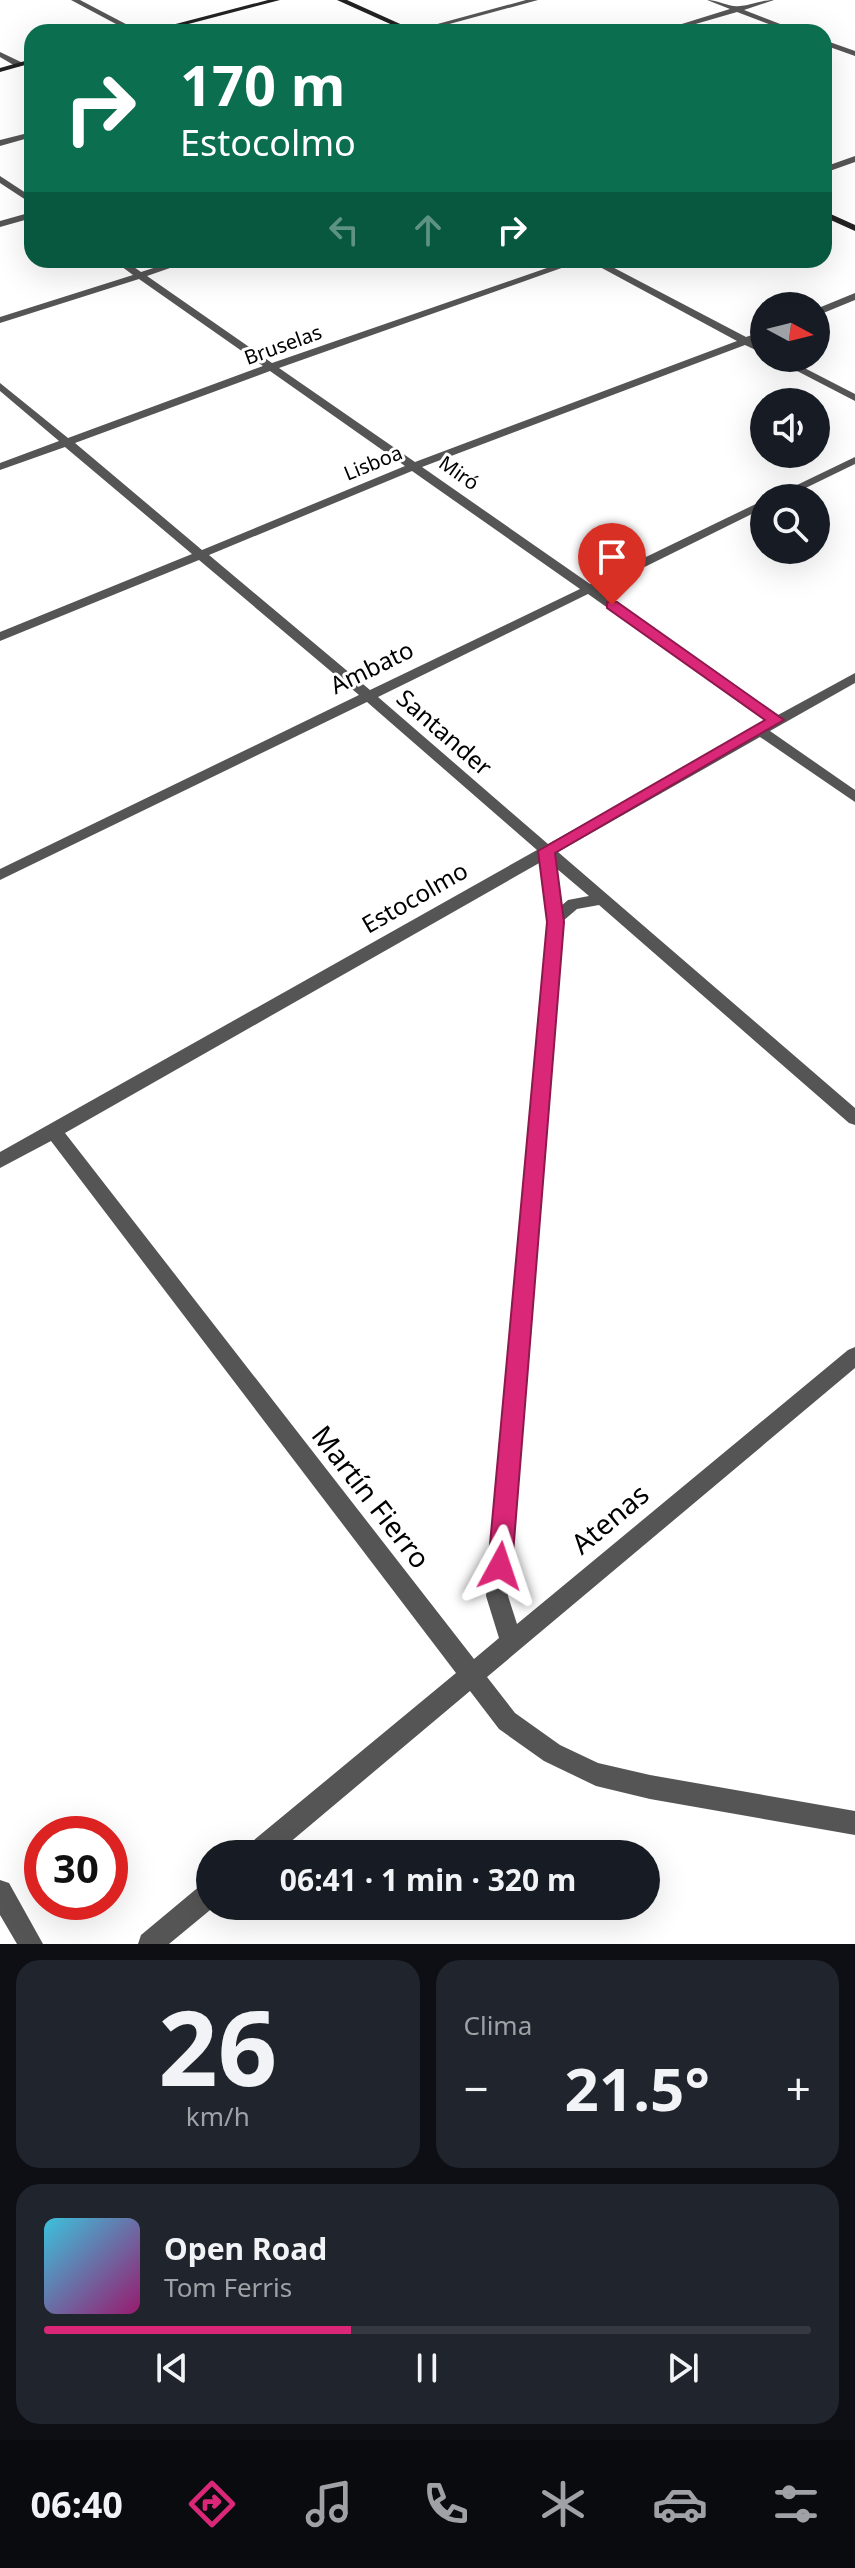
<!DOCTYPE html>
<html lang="es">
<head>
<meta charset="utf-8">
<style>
  :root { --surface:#171b24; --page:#20242c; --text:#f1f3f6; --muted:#9ea1a6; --line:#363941; --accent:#db2777 }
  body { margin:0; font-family:"Noto Sans",sans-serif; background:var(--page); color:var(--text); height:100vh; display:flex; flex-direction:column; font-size:30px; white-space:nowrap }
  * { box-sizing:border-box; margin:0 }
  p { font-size:26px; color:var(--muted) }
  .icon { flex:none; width:44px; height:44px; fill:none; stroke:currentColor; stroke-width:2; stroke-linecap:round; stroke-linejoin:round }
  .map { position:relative; height:1944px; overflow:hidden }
  .drawer { display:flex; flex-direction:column; gap:16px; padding:16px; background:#0d0f14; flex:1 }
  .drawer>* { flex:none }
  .banner { position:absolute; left:24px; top:24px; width:808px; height:244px; border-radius:24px; box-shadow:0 8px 32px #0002; background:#0b6e4f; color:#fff; overflow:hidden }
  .needle { width:52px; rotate:97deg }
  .fabs { position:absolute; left:750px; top:292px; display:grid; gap:16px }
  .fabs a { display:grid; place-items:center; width:80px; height:80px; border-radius:50%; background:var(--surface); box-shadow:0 8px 32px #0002; font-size:40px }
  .speed { position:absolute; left:24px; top:1816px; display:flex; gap:16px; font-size:40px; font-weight:700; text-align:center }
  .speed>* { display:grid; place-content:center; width:104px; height:104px; border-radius:50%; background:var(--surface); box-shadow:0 8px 32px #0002; line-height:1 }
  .speed .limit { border:12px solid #d22; background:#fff; color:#111 }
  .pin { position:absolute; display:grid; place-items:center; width:68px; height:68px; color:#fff; margin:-82px -34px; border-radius:50% 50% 50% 0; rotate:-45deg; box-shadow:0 0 8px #0007 }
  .pin .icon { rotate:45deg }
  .me { position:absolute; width:88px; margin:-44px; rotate:5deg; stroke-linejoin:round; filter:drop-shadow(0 0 6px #0008) }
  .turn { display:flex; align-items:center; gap:28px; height:168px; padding:0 24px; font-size:36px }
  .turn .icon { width:104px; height:104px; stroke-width:2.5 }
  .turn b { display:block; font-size:56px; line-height:68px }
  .lanes { display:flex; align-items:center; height:76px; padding:0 24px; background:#0003; justify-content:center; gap:40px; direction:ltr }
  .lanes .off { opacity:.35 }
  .big { font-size:60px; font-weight:700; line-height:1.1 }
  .drawer .tile { flex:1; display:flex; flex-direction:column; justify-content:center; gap:12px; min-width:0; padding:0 28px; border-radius:24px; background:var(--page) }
  .drawer .dial { align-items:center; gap:0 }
  .dial b { font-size:104px; line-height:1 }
  .song { display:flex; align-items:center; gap:24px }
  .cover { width:96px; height:96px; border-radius:12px; background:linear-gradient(135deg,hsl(190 70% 55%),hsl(320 70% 35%)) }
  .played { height:8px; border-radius:4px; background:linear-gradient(90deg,var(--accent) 40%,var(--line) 40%) }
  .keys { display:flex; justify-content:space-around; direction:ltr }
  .heat { display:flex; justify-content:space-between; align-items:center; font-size:44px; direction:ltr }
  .drawer .tiles { flex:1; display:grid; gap:16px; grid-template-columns:1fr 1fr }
  .tile:last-child { grid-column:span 2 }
  .trip { position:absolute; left:196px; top:1840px; width:464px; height:80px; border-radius:40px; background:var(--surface); box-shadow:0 8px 32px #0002; font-weight:700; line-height:80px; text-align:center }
  .menu { display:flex; height:128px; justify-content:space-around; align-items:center; background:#090b0e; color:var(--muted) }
  .menu .icon { width:56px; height:56px }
  .menu .active { color:var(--accent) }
  .menu b { font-size:36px; color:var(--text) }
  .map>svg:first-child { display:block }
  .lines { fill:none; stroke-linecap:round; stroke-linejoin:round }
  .street { fill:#555; fill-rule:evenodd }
  .secondary { fill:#222; fill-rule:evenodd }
  .route { fill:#db2777; stroke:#8e194d; stroke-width:2 }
  .labels { text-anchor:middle; stroke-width:6; stroke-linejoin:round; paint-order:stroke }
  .far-street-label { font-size:20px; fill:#000; stroke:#fff }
  .street-label { font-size:24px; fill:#000; stroke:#fff }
  .near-street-label { font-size:28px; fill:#000; stroke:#fff }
</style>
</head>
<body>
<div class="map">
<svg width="855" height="1944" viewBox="0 0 855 1944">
  <rect width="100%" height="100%" fill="#fff"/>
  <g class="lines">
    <!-- street -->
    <path class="street" d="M71 0H80L141 32H131Z
      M526 0H538L420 32H408Z
      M707 0C719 0 730 8 740 6 752 5 761 0 774 0L744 10 801 32H790L737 12 668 32H656L730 9Z
      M824 40 855 51V56L824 45Z
      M0 52 23 63 24 65 17 67 0 57Z
      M32 132V137L0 146V140Z
      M855 156V162L824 173V167Z
      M0 176 32 197V204L0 183Z
      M32 212V218L0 227V221Z
      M113 260H124L141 272 178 260H193L147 276 272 363 570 260H584L279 368 415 462 737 341 587 260H599L746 337 764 331V338L754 341 764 347V354L745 345 422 467 590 584 764 500V508L598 590 778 715 855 673V683L770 731 855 790V802L760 737 558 852 855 1108V1125L849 1123 599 905 577 909 563 921 508 1596 517 1624 848 1350 855 1347V1368L487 1677 515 1713 560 1745 598 1763 650 1775 855 1811V1835L650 1799 596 1786 544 1761 499 1729 470 1691 276 1854H245L248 1845 456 1673 51 1141 0 1168V1152L537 850 367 702 0 880V869L359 695 199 560 0 641V632L192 554 65 447 0 470V463L59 441 0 391V383L68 438 263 366 139 279 0 323V317L133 275ZM270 371 405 466 202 550 75 443ZM412 471 580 589 370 690 209 555ZM588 594 768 721 548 844 378 697ZM541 862 547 922 486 1596 499 1638 474 1659 65 1133ZM556 868 589 896 568 900 561 906Z
      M855 293V300L816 316V309Z
      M772 358H785L855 394V401Z
      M855 457V464L785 498H770Z
      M0 1880 9 1883 43 1944H17L0 1915Z
      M210 1882V1906H215L169 1944H138L141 1935 201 1885Z"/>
    <!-- secondary -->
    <path class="secondary" d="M268 0H280L158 32H145Z
      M337 0H347L418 32H408Z
      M32 59V63L0 72V68Z
      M824 211 855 225V231L824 217Z"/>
  </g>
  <!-- route -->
  <path class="route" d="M607 602H617L784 720 555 853 564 922 512 1566 508 1575 500 1579 491 1575 488 1566 547 922 538 851 765 720 607 608Z"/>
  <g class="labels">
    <!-- far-street labels -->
    <g class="far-street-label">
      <text transform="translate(283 345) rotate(-20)" y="7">Bruselas</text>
      <text transform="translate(373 463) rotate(-22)" y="7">Lisboa</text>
      <text transform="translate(459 473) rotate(35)" y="7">Miró</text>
    </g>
    <!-- street labels -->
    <g class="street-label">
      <text transform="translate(372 668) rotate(-26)" y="8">Ambato</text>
      <text transform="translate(444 733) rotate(41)" y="8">Santander</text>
      <text transform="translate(415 898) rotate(-30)" y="8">Estocolmo</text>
    </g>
    <!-- near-street labels -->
    <g class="near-street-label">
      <text transform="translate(371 1497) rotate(52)" y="10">Martín Fierro</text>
      <text transform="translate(610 1519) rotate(-40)" y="10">Atenas</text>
    </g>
  </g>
</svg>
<div class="fabs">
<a><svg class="needle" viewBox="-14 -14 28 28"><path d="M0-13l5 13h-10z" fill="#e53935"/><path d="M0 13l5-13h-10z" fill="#9ea1a6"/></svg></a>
<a><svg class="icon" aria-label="sound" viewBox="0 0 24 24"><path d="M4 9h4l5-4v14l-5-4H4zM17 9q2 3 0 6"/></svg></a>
<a><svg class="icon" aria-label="search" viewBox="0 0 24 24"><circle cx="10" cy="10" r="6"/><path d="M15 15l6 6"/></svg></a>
</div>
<div class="speed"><div class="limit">30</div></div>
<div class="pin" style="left:612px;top:605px;background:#d93025"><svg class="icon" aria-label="arrive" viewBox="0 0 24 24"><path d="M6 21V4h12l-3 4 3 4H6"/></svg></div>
<svg class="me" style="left:500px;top:1566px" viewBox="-20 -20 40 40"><path d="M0-17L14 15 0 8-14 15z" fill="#db2777" stroke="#fff" stroke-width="4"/></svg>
<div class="trip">06:41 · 1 min · 320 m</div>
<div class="banner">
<div class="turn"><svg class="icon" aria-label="right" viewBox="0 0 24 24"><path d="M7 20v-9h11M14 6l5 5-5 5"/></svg><div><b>170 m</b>Estocolmo</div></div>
<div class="lanes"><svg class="icon off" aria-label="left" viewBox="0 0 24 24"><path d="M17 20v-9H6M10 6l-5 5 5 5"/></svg><svg class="icon off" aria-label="ahead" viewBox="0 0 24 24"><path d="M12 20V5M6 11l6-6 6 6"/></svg><svg class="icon" aria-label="right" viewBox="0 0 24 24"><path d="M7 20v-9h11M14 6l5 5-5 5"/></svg></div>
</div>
</div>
<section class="drawer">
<div class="tiles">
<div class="tile dial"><b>26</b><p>km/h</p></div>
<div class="tile"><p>Clima</p>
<div class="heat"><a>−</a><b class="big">21.5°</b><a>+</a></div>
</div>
<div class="tile">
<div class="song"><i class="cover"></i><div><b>Open Road</b><p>Tom Ferris</p></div></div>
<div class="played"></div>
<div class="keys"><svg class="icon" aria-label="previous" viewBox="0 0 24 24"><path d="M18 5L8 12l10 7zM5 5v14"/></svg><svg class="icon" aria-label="pause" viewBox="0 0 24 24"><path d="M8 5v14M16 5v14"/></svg><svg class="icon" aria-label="next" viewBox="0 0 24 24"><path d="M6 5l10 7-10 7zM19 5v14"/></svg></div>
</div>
</div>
</section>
<nav class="menu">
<b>06:40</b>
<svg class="icon active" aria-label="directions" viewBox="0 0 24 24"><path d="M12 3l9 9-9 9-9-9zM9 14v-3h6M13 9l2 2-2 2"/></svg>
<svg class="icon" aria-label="music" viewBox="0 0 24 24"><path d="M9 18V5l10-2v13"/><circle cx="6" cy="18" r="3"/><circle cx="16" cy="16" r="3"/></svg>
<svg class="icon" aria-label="phone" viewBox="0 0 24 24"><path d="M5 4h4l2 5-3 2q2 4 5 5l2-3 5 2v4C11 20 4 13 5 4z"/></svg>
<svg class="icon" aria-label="climate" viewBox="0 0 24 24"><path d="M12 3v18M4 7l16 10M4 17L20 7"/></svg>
<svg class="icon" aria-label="car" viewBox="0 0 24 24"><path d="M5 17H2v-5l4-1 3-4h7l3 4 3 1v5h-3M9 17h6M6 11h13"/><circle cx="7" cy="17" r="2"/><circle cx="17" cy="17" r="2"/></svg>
<svg class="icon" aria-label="filters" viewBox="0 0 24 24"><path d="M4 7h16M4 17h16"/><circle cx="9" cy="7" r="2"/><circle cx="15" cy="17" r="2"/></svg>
</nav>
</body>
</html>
